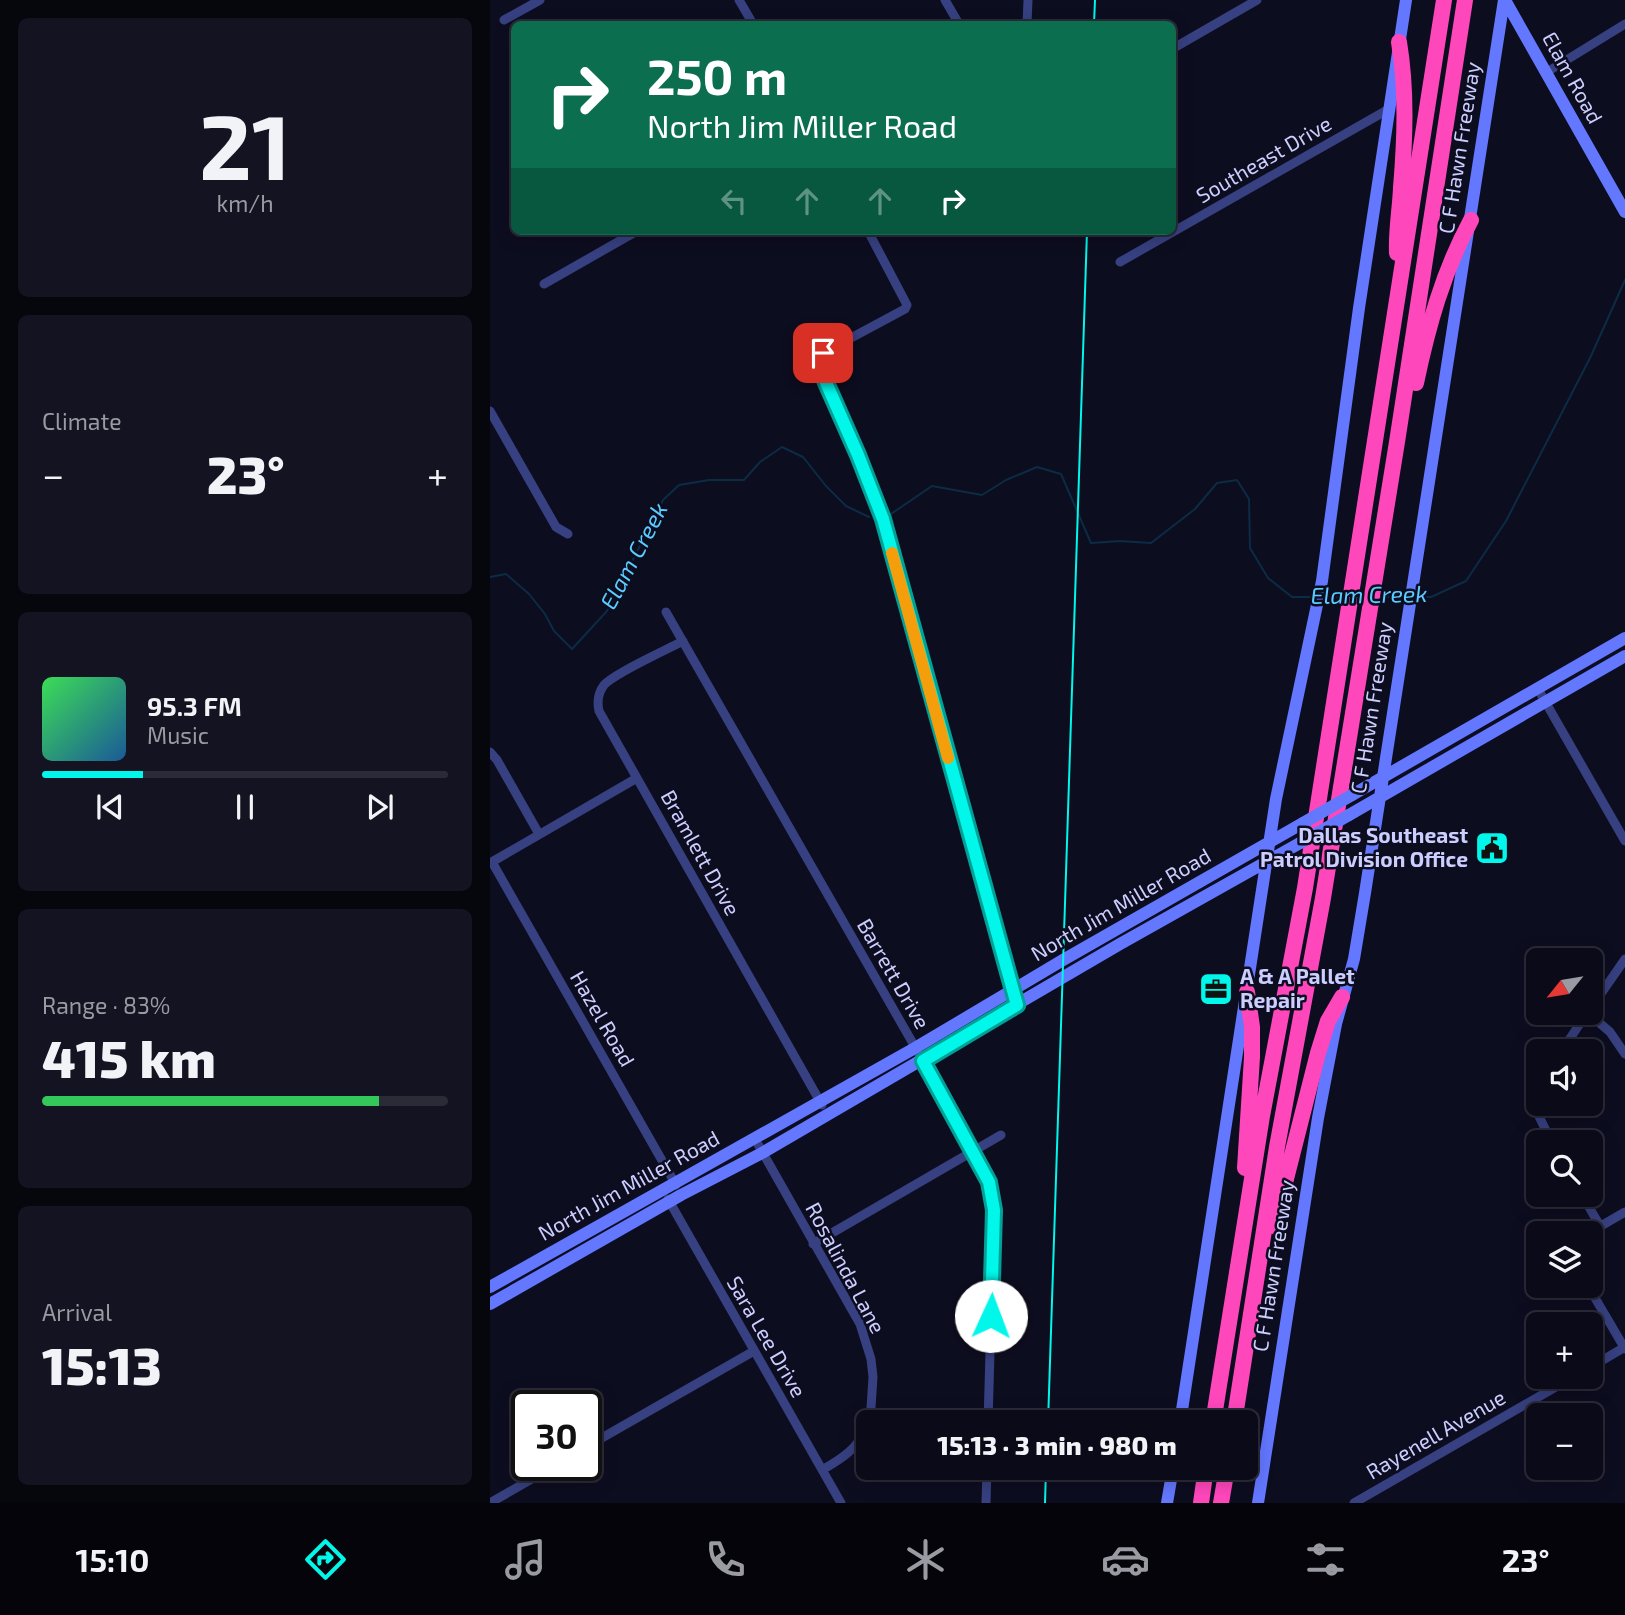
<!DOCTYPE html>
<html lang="en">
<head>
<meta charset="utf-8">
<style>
  :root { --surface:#0a0a18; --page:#131321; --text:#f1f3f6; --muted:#999aa2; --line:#2a2b37; --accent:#00f7e9 }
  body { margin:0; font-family:"Exo 2",sans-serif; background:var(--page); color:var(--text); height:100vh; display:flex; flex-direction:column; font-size:26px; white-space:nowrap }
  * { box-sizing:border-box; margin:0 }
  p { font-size:23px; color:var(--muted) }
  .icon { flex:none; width:38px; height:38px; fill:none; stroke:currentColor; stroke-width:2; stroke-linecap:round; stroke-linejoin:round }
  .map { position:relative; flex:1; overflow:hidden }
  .side { display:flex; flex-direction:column; gap:18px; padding:18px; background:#06060d; width:490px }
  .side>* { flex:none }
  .banner { position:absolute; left:21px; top:21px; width:665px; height:214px; border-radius:10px; box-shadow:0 4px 18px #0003,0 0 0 2px var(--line); background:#0b6e4f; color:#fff; overflow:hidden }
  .needle { width:46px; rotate:240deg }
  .buttons { position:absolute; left:1036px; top:948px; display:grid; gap:14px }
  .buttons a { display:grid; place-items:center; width:77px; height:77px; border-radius:10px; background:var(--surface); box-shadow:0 4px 18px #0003,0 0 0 2px var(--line); font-size:35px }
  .speed { position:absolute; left:21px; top:1390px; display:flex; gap:14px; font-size:35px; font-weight:700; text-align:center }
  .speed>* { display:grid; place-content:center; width:91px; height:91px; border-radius:50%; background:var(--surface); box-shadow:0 4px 18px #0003,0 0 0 2px var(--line); line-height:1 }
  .speed .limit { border:4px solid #111; border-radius:10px; background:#fff; color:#111 }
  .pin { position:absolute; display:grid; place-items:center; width:60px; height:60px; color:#fff; margin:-30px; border-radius:14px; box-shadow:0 4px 10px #0006 }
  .me { position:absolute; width:77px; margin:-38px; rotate:2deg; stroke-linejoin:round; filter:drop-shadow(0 0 5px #0008) }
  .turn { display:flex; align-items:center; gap:24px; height:147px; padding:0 21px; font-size:32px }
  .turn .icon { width:91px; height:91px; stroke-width:2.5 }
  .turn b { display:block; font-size:49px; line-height:60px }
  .lanes { display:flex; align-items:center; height:66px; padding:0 21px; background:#0003; justify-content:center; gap:35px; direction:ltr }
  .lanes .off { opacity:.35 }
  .big { font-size:52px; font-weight:800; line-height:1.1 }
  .side .widget { flex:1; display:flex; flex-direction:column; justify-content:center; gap:10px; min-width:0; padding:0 24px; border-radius:10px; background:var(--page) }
  .side .dial { align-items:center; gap:0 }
  .dial b { font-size:91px; line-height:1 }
  .song { display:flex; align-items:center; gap:21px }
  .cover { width:84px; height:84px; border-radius:10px; background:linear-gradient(135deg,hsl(130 70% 55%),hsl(210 70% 35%)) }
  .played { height:7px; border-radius:4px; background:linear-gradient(90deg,var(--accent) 25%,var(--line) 25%) }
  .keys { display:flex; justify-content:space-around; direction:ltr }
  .heat { display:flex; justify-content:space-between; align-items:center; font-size:38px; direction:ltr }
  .charge { height:10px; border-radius:5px; background:linear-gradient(90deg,#34c759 83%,var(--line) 0) }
  .trip { position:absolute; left:366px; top:1410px; width:402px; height:70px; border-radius:10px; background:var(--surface); box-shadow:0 4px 18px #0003,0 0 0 2px var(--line); font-weight:800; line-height:70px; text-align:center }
  .dock { display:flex; height:112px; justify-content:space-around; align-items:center; background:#04040a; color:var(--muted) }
  .dock .icon { width:49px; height:49px }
  .dock .current { color:var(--accent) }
  .dock b { font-size:32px; color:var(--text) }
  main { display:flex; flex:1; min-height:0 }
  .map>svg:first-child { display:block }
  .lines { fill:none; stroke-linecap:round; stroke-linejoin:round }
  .stream { stroke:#0c2b45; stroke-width:2 }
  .street { stroke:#374080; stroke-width:9 }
  .secondary { stroke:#6377ff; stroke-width:12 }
  .highway { stroke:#ff47bc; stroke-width:16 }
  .tram { stroke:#00f7e9; stroke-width:2 }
  .secondary-bridge { stroke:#6377ff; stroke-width:12 }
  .route-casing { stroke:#00a197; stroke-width:18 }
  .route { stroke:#00f7e9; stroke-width:12 }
  .slow { stroke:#f59e0b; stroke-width:12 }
  .labels { text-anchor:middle; stroke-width:5; stroke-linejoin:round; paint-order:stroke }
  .street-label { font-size:21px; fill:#ccceff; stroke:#0d0d20 }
  .poi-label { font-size:21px; font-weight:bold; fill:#ccceff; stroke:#0d0d20; text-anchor:end }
  .water-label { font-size:23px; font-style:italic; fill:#5accff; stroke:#0d0d20 }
</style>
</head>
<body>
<main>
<section class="side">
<div class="widget dial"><b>21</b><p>km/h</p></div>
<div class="widget"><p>Climate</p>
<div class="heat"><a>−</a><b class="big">23°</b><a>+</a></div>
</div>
<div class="widget">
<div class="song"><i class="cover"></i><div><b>95.3 FM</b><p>Music</p></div></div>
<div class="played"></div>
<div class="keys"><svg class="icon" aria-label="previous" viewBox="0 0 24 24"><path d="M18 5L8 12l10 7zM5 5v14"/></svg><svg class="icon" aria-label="pause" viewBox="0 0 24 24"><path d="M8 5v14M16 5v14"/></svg><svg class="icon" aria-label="next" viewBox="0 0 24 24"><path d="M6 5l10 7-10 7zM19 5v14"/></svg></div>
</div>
<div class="widget"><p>Range · 83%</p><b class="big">415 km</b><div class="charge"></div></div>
<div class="widget"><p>Arrival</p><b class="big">15:13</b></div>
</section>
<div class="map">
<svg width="1135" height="1503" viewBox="0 0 1135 1503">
  <rect width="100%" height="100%" fill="#0d0d20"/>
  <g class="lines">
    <!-- stream -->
    <path class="stream" d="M398 516 442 486 492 495 516 480 547 467 571 474 601 543 630 541 661 543 705 509 727 483 747 480 759 499 760 548 778 578 802 597H822
      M0 577 16 574 39 594 55 614 64 631 82 649 117 611 173 500 189 485 219 480H254L270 462 292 447 313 457 336 486 356 506 379 517
      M835 597H854
      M888 597H917
      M926 597H941L976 581 1016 521 1101 356 1135 280"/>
    <!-- street -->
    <path class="street" d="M249 0 263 24
      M455 0 469 24
      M14 20 50 0
      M537 24 538 0
      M682 49 767 0
      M1057 72 1135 24
      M378 231 417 305 415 309 333 353 330 358V366L393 519 526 1005
      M630 262 899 109
      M54 284 147 231
      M0 411 66 527 78 534
      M176 612 433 1061 500 1182 504 1210 498 1423
      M193 641C176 650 125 673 114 685 108 693 107 702 109 711L332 1105
      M1048 689 1135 841
      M0 752 7 760 49 834
      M2 862 186 1185
      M0 863 147 778
      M1101 1008 1135 959
      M1098 1013 1120 1032 1135 1054
      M1071 1052 1097 1013
      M1048 1086 1045 1108 1062 1143
      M265 1139 370 1324 381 1359 383 1377 380 1423
      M1092 1195 1110 1226
      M178 1199 351 1503
      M1097 1234 1135 1212
      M323 1244 511 1135
      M1098 1286 1135 1349
      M1101 1367 1135 1347
      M96 1447 264 1351
      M332 1470C353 1458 367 1449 378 1426
      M0 1503 66 1465
      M496 1503 497 1468
      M864 1503 1083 1377"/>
    <!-- secondary -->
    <path class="secondary" d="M1015 0 1135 212
      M862 795 1135 638
      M859 815 1135 656
      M0 1287 425 1048 573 960 813 823
      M0 1304 191 1195 272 1153 630 944 810 843
      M690 1423 786 799 832 581 869 308 916 0
      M677 1503 683 1468
      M768 1503 828 1118 846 1024 864 959 875 893 1014 0"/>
    <!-- highway -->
    <path class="highway" d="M907 253C906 231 910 210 911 188 915 139 917 91 909 42
      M926 383C938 326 953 272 981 220
      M755 1168 762 1057V1027L757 992
      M784 1226 828 1053 838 1021 852 997
      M723 1423 772 1116 815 888 954 0
      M744 1423 787 1147 833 898 907 442 975 0
      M711 1503 716 1468
      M731 1503 737 1468"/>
    <!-- tram -->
    <path class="tram" d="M604 24 605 0
      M558 1423 597 231
      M555 1503 556 1468"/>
    <!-- secondary-bridge -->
    <path class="secondary-bridge" d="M813 823 862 795
      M810 843 859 815"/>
  </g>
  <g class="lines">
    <!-- route casing -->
    <g class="route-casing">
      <path id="route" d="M333 353C327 362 331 369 334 378L368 455 393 519 527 1005 433 1061 499 1182 504 1210 501 1316"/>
    </g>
    <!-- route -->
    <use href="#route" class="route"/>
    <!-- slow -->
    <path class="slow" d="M402 553 458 758"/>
  </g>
  <!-- icons -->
  <defs>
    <g id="civic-square" transform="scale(1.75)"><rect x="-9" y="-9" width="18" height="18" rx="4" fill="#00f7e9" stroke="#0d0d20"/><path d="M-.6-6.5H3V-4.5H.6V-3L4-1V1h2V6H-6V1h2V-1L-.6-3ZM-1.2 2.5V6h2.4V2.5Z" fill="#111"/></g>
    <g id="office-square" transform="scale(1.75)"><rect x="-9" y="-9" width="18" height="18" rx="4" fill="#00f7e9" stroke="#0d0d20"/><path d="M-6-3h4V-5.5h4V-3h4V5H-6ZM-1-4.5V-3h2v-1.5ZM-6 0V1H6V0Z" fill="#111"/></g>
  </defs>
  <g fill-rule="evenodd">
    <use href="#civic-square" x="1002" y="848"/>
    <use href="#office-square" x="726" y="989"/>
  </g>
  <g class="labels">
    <!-- street labels -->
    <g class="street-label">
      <text transform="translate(1082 78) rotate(61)" y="7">Elam Road</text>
      <text transform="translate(970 148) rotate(-81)" y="7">C F Hawn Freeway</text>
      <text transform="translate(774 160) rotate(-30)" y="7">Southeast Drive</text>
      <text transform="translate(882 708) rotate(-81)" y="7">C F Hawn Freeway</text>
      <text transform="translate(210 853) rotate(61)" y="7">Bramlett Drive</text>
      <text transform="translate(631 905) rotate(-30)" y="7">North Jim Miller Road</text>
      <text transform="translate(403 974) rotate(60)" y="7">Barrett Drive</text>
      <text transform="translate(112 1019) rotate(60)" y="7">Hazel Road</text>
      <text transform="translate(139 1186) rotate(-29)" y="7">North Jim Miller Road</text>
      <text transform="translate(784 1266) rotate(-81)" y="7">C F Hawn Freeway</text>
      <text transform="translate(355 1268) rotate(62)" y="7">Rosalinda Lane</text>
      <text transform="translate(276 1337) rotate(60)" y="7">Sara Lee Drive</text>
      <text transform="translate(946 1435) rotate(-30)" y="7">Rayenell Avenue</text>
    </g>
    <!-- poi labels -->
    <g class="poi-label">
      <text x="978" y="843">Dallas Southeast<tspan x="978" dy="24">Patrol Division Office</tspan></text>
      <text x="750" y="984" text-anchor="start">A &amp; A Pallet<tspan x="750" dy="24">Repair</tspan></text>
    </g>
    <!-- water labels -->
    <g class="water-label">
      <text transform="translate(144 556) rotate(-62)" y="8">Elam Creek</text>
      <text transform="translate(879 595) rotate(-1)" y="8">Elam Creek</text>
    </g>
  </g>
</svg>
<div class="buttons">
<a><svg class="needle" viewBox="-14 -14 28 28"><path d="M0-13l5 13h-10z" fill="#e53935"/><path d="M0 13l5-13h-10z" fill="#999aa2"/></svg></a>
<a><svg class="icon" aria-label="sound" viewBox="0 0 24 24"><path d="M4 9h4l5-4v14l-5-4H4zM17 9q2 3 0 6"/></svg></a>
<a><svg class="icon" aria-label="search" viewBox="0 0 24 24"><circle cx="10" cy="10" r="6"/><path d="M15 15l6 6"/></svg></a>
<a><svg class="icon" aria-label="layers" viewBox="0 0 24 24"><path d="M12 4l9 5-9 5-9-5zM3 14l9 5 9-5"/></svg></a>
<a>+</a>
<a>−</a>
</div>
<div class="speed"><div class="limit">30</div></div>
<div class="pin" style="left:333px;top:353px;background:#d93025"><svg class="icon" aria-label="arrive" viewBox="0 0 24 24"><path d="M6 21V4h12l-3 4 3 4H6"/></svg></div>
<svg class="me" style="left:501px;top:1316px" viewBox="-20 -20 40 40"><circle r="19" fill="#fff"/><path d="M0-13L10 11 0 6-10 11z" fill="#00f7e9"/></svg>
<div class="trip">15:13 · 3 min · 980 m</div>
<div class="banner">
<div class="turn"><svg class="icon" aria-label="right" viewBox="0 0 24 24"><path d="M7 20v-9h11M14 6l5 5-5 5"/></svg><div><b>250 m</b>North Jim Miller Road</div></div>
<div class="lanes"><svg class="icon off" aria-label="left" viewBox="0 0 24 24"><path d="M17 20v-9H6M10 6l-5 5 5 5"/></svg><svg class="icon off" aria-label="ahead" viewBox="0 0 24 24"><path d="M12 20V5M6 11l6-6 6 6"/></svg><svg class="icon off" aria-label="ahead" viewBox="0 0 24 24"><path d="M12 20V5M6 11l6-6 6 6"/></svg><svg class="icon" aria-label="right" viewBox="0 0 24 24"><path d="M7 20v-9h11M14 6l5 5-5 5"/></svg></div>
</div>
</div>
</main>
<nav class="dock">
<b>15:10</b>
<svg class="icon current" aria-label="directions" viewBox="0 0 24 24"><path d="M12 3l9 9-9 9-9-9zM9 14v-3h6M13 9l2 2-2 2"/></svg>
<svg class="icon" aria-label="music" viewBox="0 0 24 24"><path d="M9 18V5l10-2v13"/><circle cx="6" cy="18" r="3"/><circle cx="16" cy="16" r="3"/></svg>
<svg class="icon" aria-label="phone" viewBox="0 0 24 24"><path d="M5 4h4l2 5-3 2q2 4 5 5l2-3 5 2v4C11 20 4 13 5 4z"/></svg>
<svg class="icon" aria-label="climate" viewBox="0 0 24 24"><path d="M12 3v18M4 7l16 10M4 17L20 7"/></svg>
<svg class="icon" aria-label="car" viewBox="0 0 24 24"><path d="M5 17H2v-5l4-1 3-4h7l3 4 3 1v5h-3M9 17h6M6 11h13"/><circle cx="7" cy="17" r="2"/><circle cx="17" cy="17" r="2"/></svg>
<svg class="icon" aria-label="filters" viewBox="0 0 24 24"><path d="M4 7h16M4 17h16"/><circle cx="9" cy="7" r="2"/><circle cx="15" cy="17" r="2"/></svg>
<b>23°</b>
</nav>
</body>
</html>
